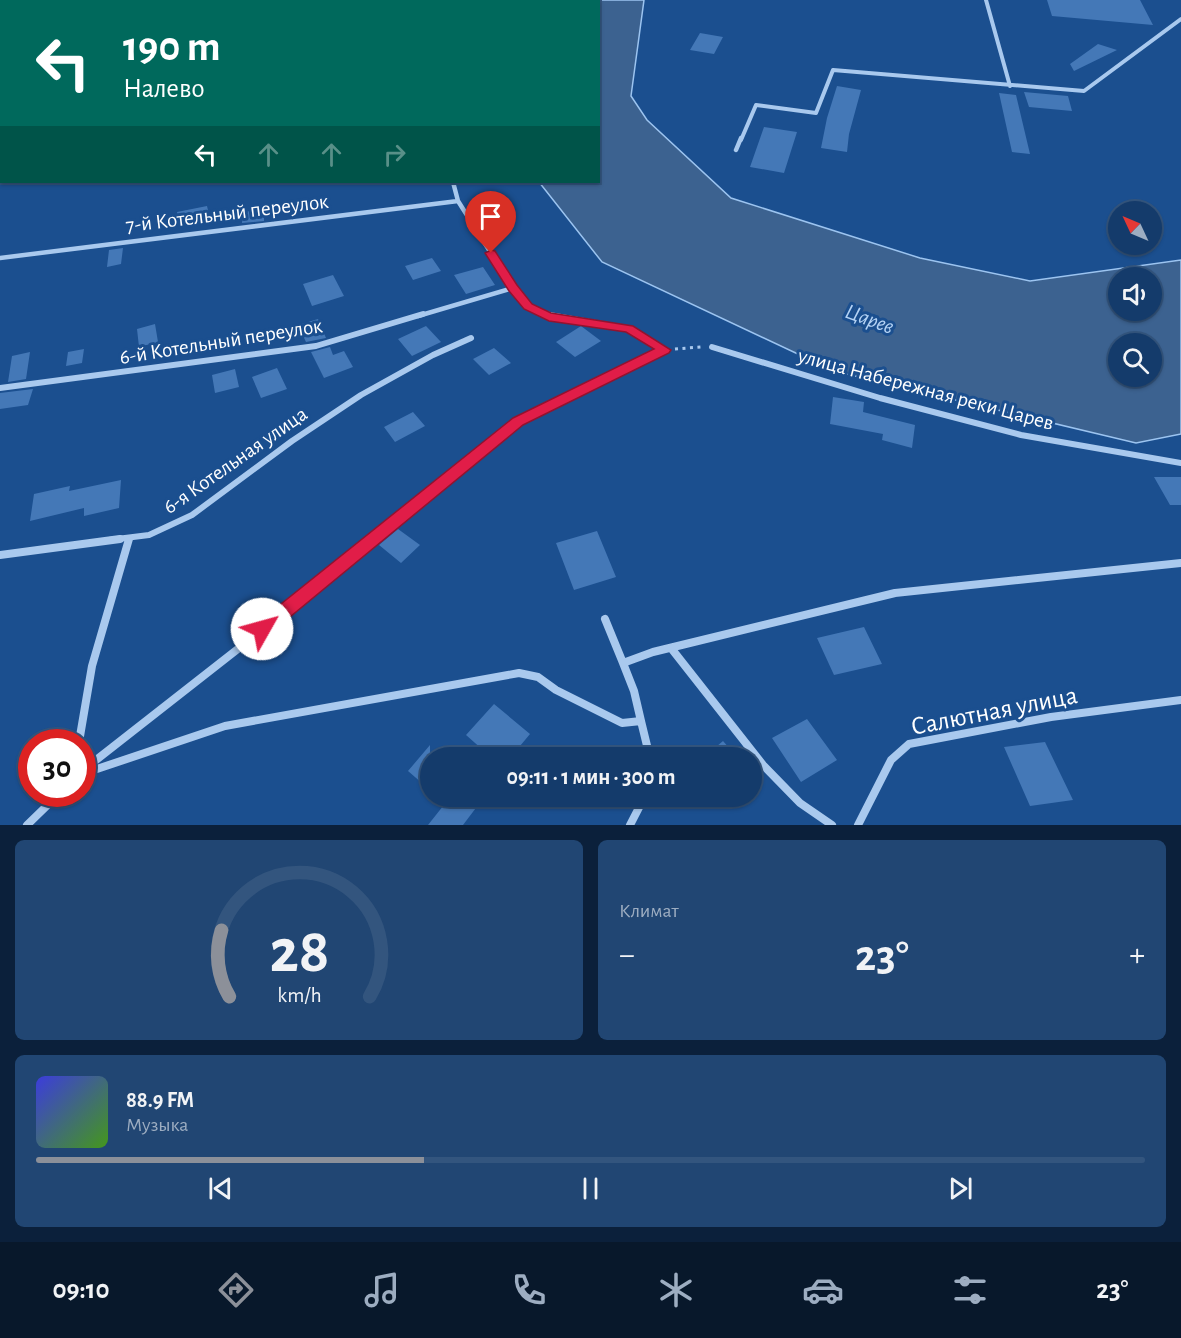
<!DOCTYPE html>
<html lang="ru">
<head>
<meta charset="utf-8">
<style>
  :root { --surface:#143b6b; --page:#214673; --text:#f1f3f6; --muted:#9dadc1; --line:#33557e; --accent:#8c9099 }
  body { margin:0; font-family:"Alegreya Sans",sans-serif; background:var(--page); color:var(--text); height:100vh; display:flex; flex-direction:column; font-size:22px; white-space:nowrap }
  * { box-sizing:border-box; margin:0 }
  p { font-size:20px; color:var(--muted) }
  .icon { flex:none; width:33px; height:33px; fill:none; stroke:currentColor; stroke-width:2; stroke-linecap:round; stroke-linejoin:round }
  .map { position:relative; height:825px; overflow:hidden }
  .panel { display:flex; flex-direction:column; gap:15px; padding:15px; background:#0b203b; flex:1 }
  .panel>* { flex:none }
  .hud { position:absolute; left:0px; top:0px; width:600px; height:183px; box-shadow:0 2px 4px #0004,0 0 0 2px var(--line); background:#00695c; color:#fff; overflow:hidden }
  .needle { width:39px; rotate:314deg }
  .fabs { position:absolute; left:1108px; top:201px; display:grid; gap:12px }
  .fabs a { display:grid; place-items:center; width:54px; height:54px; border-radius:50%; background:var(--surface); box-shadow:0 2px 4px #0004,0 0 0 2px var(--line); font-size:30px }
  .speed { position:absolute; left:18px; top:729px; display:flex; gap:12px; font-size:30px; font-weight:700; text-align:center }
  .speed>* { display:grid; place-content:center; width:78px; height:78px; border-radius:50%; background:var(--surface); box-shadow:0 2px 4px #0004,0 0 0 2px var(--line); line-height:1 }
  .speed .limit { border:9px solid #d22; background:#fff; color:#111 }
  .pin { position:absolute; display:grid; place-items:center; width:51px; height:51px; color:#fff; margin:-62px -26px; border-radius:50% 50% 50% 0; rotate:-45deg; box-shadow:0 0 6px #0007 }
  .pin .icon { rotate:45deg }
  .me { position:absolute; width:66px; margin:-33px; rotate:52deg; stroke-linejoin:round; filter:drop-shadow(0 0 4px #0008) }
  .turn { display:flex; align-items:center; gap:21px; height:126px; padding:0 24px; font-size:27px }
  .turn .icon { width:78px; height:78px; stroke-width:2.5 }
  .turn b { display:block; font-size:42px; line-height:51px }
  .lanes { display:flex; align-items:center; height:57px; padding:0 24px; background:#0003; justify-content:center; gap:30px; direction:ltr }
  .lanes .off { opacity:.35 }
  .big { font-size:45px; font-weight:600; line-height:1.1 }
  .panel .widget { flex:1; display:flex; flex-direction:column; justify-content:center; gap:9px; min-width:0; padding:0 21px; border-radius:9px; background:var(--page) }
  .panel .dial { align-items:center; gap:0 }
  .dial svg { height:156px; overflow:visible; fill:none; stroke:var(--line); stroke-width:7; stroke-linecap:round; text-anchor:middle }
  .dial text { fill:var(--text); stroke:none }
  .song { display:flex; align-items:center; gap:18px }
  .cover { width:72px; height:72px; border-radius:9px; background:linear-gradient(135deg,hsl(240 70% 55%),hsl(100 70% 35%)) }
  .played { height:6px; border-radius:3px; background:linear-gradient(90deg,var(--accent) 35%,var(--line) 35%) }
  .keys { display:flex; justify-content:space-around; direction:ltr }
  .heat { display:flex; justify-content:space-between; align-items:center; font-size:33px; direction:ltr }
  .panel .tiles { flex:1; display:grid; gap:15px; grid-template-columns:1fr 1fr }
  .widget:last-child { grid-column:span 2 }
  .trip { position:absolute; left:420px; top:747px; width:342px; height:60px; border-radius:30px; background:var(--surface); box-shadow:0 2px 4px #0004,0 0 0 2px var(--line); font-weight:600; line-height:60px; text-align:center }
  .menu { display:flex; height:96px; justify-content:space-around; align-items:center; background:#08182b; color:var(--muted) }
  .menu .icon { width:42px; height:42px }
  .menu .current { color:var(--accent) }
  .menu b { font-size:27px; color:var(--text) }
  .map>svg:first-child { display:block }
  .water { fill:#3c6290; stroke:#9cc4f0; stroke-width:1.5; fill-rule:evenodd }
  .building { fill:#4478b7 }
  .lines { fill:none; stroke-linecap:round; stroke-linejoin:round }
  .path { stroke:#a9c9ee; stroke-width:3; stroke-dasharray:3 4.5; stroke-linecap:butt }
  .street-far3 { stroke:#a9c9ee; stroke-width:4 }
  .street-far2 { stroke:#a9c9ee; stroke-width:4.5 }
  .street-far1 { stroke:#a9c9ee; stroke-width:6 }
  .street { stroke:#a9c9ee; stroke-width:8 }
  .route { fill:#e11d48; stroke:#92132f; stroke-width:1.5 }
  .labels { text-anchor:middle; stroke-width:6; stroke-linejoin:round; paint-order:stroke }
  .street-label { font-size:21px; fill:#fff; stroke:#1b4f8f }
  .water-label { font-size:22px; font-style:italic; fill:#b5d3f5; stroke:#1b4f8f }
  .near-street-label { font-size:26px; fill:#fff; stroke:#1b4f8f }
</style>
</head>
<body>
<div class="map">
<svg width="1181" height="825" viewBox="0 0 1181 825">
  <rect width="100%" height="100%" fill="#1b4f8f"/>
  <!-- water -->
  <path class="water" d="M564 0H644L631 96 647 120 731 198 920 258 1030 281 1181 260V434L1136 443 834 371 602 262 539 182H598V2L562 1ZM1119 278H1152V310H1119ZM1119 344H1152V376H1119Z"/>
  <!-- building -->
  <path class="building" d="M1047 0H1140L1153 25 1052 16Z
    M700 33 723 37 714 54 690 50Z
    M1098 44 1117 50 1074 71 1070 64Z
    M837 86 861 90 849 134 847 152 821 148 827 118Z
    M1024 92 1068 96 1072 111 1029 107Z
    M999 93 1016 95 1030 154 1012 152Z
    M764 127 797 132 784 173 750 167Z
    M207 206 210 219 179 226 177 212Z
    M264 209V221L242 223 243 212Z
    M123 248 121 264 107 267 109 250Z
    M432 258 441 271 413 280 405 266Z
    M483 267 495 285 466 294 454 275Z
    M333 275 344 296 312 306 303 284Z
    M318 319 326 338 306 342 298 325Z
    M155 324 158 342 139 347 137 329Z
    M426 326 441 342 412 356 398 339Z
    M581 326 601 341 575 357 556 342Z
    M330 347 333 355 344 351 353 367 324 378 311 352Z
    M494 348 511 363 489 375 473 359Z
    M84 349 82 363 66 366 68 352Z
    M30 352 26 379 8 382 12 356Z
    M277 368 287 389 261 398 252 377Z
    M235 369 239 387 215 393 212 375Z
    M33 389 28 405 0 409V393Z
    M833 397 864 402 863 412 915 425 912 448 882 440 883 434 830 424Z
    M413 412 425 426 395 442 384 427Z
    M1154 477H1181V505H1170Z
    M121 480 119 508 84 516V508L30 521 34 494 70 486 69 491Z
    M398 529 420 545 401 563 379 545Z
    M597 531 616 577 574 590 556 543Z
    M864 627 882 664 834 675 817 638Z
    M494 704 530 734 510 758H492L466 735Z
    M807 719 837 760 801 782 772 738Z
    M723 741 738 758H703Z
    M1045 742 1073 800 1030 806 1004 747Z
    M430 745V790L408 771Z
    M451 796H485L463 825H428Z"/>
  <g class="lines">
    <!-- path -->
    <path class="path" d="M675 349 701 347"/>
    <!-- street-far3 -->
    <path class="street-far3" d="M986 0 1010 86
      M490 2 492 0
      M0 21 2 19
      M741 140 756 105 816 113 833 70 1084 91 1181 19"/>
    <!-- street-far2 -->
    <path class="street-far2" d="M736 150 741 138
      M453 182 458 201 513 288 528 307 547 316
      M0 258 458 201
      M418 316 513 288"/>
    <!-- street-far1 -->
    <path class="street-far1" d="M544 314 629 329 664 350
      M712 347 880 398 1021 435 1181 463
      M0 388 316 346 423 314
      M109 540 149 535 192 515 292 441 361 395 433 355 471 338
      M128 540 129 538
      M372 540 518 421 664 350"/>
    <!-- street -->
    <path class="street" d="M0 555 120 539
      M605 619 623 663
      M671 648 763 765 800 803 832 825
      M641 721 634 691 623 663 653 652 895 593 1181 563
      M79 742 92 666 129 539
      M82 771 280 616 374 539
      M82 774 225 726 519 673 538 677 556 690 622 723 641 721 650 758
      M27 825 59 794
      M630 825 645 796
      M858 825 891 760 909 744 1051 717 1181 700"/>
  </g>
  <!-- route -->
  <path class="route" d="M491 250 495 251 517 285 532 304 551 313 633 326 671 350 669 353 523 425 268 635 262 637 256 635 254 629 256 624 513 418 654 349 626 332 549 321 524 309 509 291 485 253Z"/>
  <g class="labels">
    <!-- street labels -->
    <g class="street-label">
      <text transform="translate(227 213) rotate(-7)" y="7">7-й Котельный переулок</text>
      <text transform="translate(221 341) rotate(-9)" y="7">6-й Котельный переулок</text>
      <text transform="translate(926 389) rotate(15)" y="7">улица Набережная реки Царев</text>
      <text transform="translate(235 460) rotate(-35)" y="7">6-я Котельная улица</text>
    </g>
    <!-- water labels -->
    <g class="water-label">
      <text transform="translate(870 318) rotate(20)" y="8">Царев</text>
    </g>
    <!-- near-street labels -->
    <g class="near-street-label">
      <text transform="translate(994 710) rotate(-11)" y="9">Салютная улица</text>
    </g>
  </g>
</svg>
<div class="fabs">
<a><svg class="needle" viewBox="-14 -14 28 28"><path d="M0-13l5 13h-10z" fill="#e53935"/><path d="M0 13l5-13h-10z" fill="#9dadc1"/></svg></a>
<a><svg class="icon" aria-label="sound" viewBox="0 0 24 24"><path d="M4 9h4l5-4v14l-5-4H4zM17 9q2 3 0 6"/></svg></a>
<a><svg class="icon" aria-label="search" viewBox="0 0 24 24"><circle cx="10" cy="10" r="6"/><path d="M15 15l6 6"/></svg></a>
</div>
<div class="speed"><div class="limit">30</div></div>
<div class="pin" style="left:491px;top:253px;background:#d93025"><svg class="icon" aria-label="arrive" viewBox="0 0 24 24"><path d="M6 21V4h12l-3 4 3 4H6"/></svg></div>
<svg class="me" style="left:262px;top:629px" viewBox="-20 -20 40 40"><circle r="19" fill="#fff"/><path d="M0-13L10 11 0 6-10 11z" fill="#e11d48"/></svg>
<div class="trip">09:11 · 1 мин · 300 m</div>
<div class="hud">
<div class="turn"><svg class="icon" aria-label="left" viewBox="0 0 24 24"><path d="M17 20v-9H6M10 6l-5 5 5 5"/></svg><div><b>190 m</b>Налево</div></div>
<div class="lanes"><svg class="icon" aria-label="left" viewBox="0 0 24 24"><path d="M17 20v-9H6M10 6l-5 5 5 5"/></svg><svg class="icon off" aria-label="ahead" viewBox="0 0 24 24"><path d="M12 20V5M6 11l6-6 6 6"/></svg><svg class="icon off" aria-label="ahead" viewBox="0 0 24 24"><path d="M12 20V5M6 11l6-6 6 6"/></svg><svg class="icon off" aria-label="right" viewBox="0 0 24 24"><path d="M7 20v-9h11M14 6l5 5-5 5"/></svg></div>
</div>
</div>
<section class="panel">
<div class="tiles">
<div class="widget dial"><svg viewBox="0 0 100 80">
<path d="M14 69A42 42 0 1 1 86 69"/>
<path d="M14 69A42 42 0 0 1 10 35" stroke="#8c9099"/>
<text x="50" y="56" font-size="32" font-weight="700">28</text>
<text x="50" y="72" font-size="11">km/h</text>
</svg></div>
<div class="widget"><p>Климат</p>
<div class="heat"><a>−</a><b class="big">23°</b><a>+</a></div>
</div>
<div class="widget">
<div class="song"><i class="cover"></i><div><b>88.9 FM</b><p>Музыка</p></div></div>
<div class="played"></div>
<div class="keys"><svg class="icon" aria-label="previous" viewBox="0 0 24 24"><path d="M18 5L8 12l10 7zM5 5v14"/></svg><svg class="icon" aria-label="pause" viewBox="0 0 24 24"><path d="M8 5v14M16 5v14"/></svg><svg class="icon" aria-label="next" viewBox="0 0 24 24"><path d="M6 5l10 7-10 7zM19 5v14"/></svg></div>
</div>
</div>
</section>
<nav class="menu">
<b>09:10</b>
<svg class="icon current" aria-label="directions" viewBox="0 0 24 24"><path d="M12 3l9 9-9 9-9-9zM9 14v-3h6M13 9l2 2-2 2"/></svg>
<svg class="icon" aria-label="music" viewBox="0 0 24 24"><path d="M9 18V5l10-2v13"/><circle cx="6" cy="18" r="3"/><circle cx="16" cy="16" r="3"/></svg>
<svg class="icon" aria-label="phone" viewBox="0 0 24 24"><path d="M5 4h4l2 5-3 2q2 4 5 5l2-3 5 2v4C11 20 4 13 5 4z"/></svg>
<svg class="icon" aria-label="climate" viewBox="0 0 24 24"><path d="M12 3v18M4 7l16 10M4 17L20 7"/></svg>
<svg class="icon" aria-label="car" viewBox="0 0 24 24"><path d="M5 17H2v-5l4-1 3-4h7l3 4 3 1v5h-3M9 17h6M6 11h13"/><circle cx="7" cy="17" r="2"/><circle cx="17" cy="17" r="2"/></svg>
<svg class="icon" aria-label="filters" viewBox="0 0 24 24"><path d="M4 7h16M4 17h16"/><circle cx="9" cy="7" r="2"/><circle cx="15" cy="17" r="2"/></svg>
<b>23°</b>
</nav>
</body>
</html>
